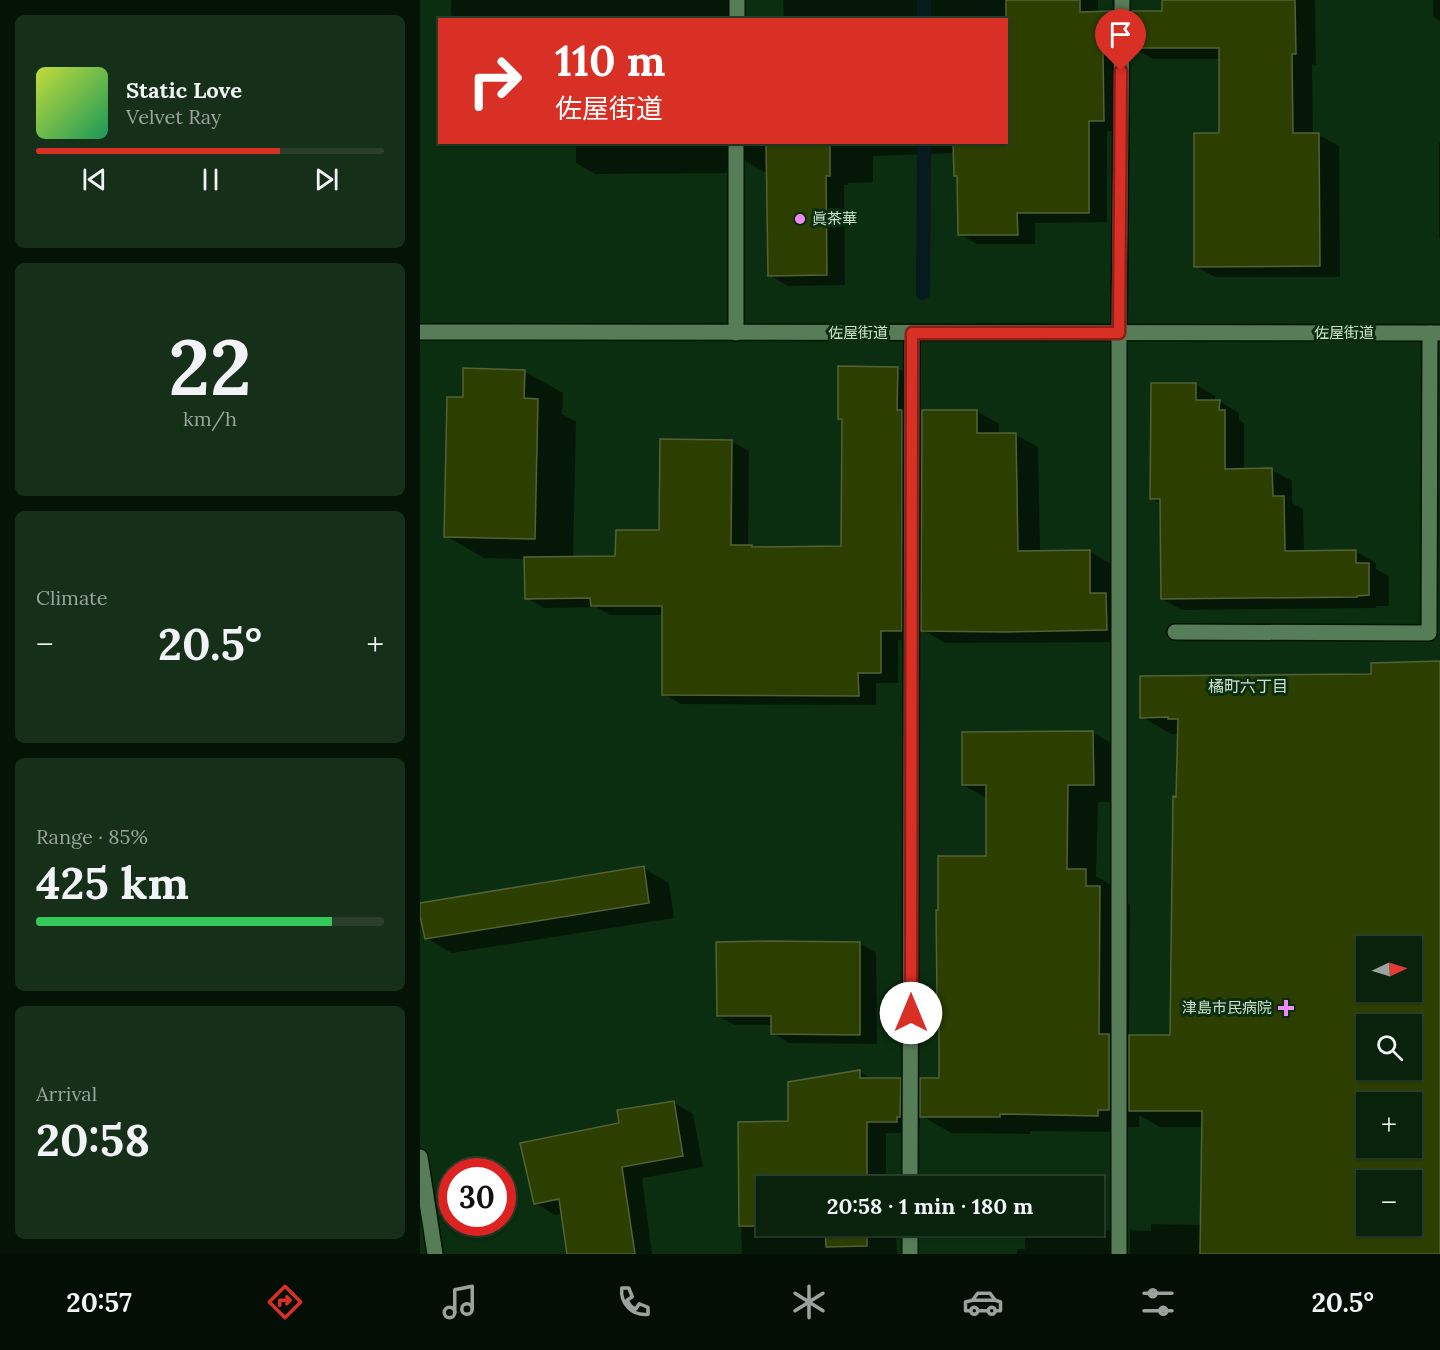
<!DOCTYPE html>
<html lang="en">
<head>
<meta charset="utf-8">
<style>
  :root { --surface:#08220b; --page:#162f19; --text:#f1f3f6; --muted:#98a49d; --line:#293f2c; --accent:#d93025 }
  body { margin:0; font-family:Lora,"Noto Sans JP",serif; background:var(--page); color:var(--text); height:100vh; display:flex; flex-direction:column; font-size:22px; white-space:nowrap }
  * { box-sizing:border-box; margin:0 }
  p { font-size:20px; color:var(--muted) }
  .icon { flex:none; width:33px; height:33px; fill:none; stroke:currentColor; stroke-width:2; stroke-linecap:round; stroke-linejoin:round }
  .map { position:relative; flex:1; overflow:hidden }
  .details { display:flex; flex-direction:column; gap:15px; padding:15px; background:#041306; width:420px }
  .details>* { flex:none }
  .guide { position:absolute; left:18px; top:18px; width:570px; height:126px; border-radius:0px; box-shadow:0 2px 4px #0004,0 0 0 2px var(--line); background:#d93025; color:#fff; overflow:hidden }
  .needle { width:39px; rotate:86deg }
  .controls { position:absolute; left:936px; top:936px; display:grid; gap:12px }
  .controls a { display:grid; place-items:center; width:66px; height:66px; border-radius:0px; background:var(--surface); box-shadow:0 2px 4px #0004,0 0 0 2px var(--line); font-size:30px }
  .speed { position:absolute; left:18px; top:1158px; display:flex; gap:12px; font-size:30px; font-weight:700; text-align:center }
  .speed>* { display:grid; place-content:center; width:78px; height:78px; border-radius:50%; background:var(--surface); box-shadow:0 2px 4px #0004,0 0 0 2px var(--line); line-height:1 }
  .speed .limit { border:9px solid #d22; background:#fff; color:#111 }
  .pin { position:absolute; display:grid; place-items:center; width:51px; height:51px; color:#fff; margin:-62px -26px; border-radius:50% 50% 50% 0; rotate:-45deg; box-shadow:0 0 6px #0007 }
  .pin .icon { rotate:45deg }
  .me { position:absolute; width:66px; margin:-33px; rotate:0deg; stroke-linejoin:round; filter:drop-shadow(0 0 4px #0008) }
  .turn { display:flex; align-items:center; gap:21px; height:126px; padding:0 18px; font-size:27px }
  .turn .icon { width:78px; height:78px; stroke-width:2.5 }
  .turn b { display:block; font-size:42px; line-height:51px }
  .big { font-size:45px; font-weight:700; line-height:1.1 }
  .details .widget { flex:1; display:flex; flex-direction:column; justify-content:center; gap:9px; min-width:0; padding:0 21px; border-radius:9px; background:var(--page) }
  .details .dial { align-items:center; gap:0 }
  .dial b { font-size:78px; line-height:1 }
  .song { display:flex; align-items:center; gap:18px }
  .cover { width:72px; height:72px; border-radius:9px; background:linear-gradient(135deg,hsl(70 70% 55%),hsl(150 70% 35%)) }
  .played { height:6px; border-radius:3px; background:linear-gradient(90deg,var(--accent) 70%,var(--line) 70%) }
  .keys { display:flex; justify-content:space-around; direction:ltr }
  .heat { display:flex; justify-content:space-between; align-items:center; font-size:33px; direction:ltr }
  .charge { height:9px; border-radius:4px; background:linear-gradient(90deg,#34c759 85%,var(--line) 0) }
  .trip { position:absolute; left:336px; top:1176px; width:348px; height:60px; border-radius:0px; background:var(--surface); box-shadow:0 2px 4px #0004,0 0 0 2px var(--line); font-weight:700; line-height:60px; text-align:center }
  .menu { display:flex; height:96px; justify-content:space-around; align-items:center; background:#030e04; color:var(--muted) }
  .menu .icon { width:42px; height:42px }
  .menu .current { color:var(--accent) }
  .menu b { font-size:27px; color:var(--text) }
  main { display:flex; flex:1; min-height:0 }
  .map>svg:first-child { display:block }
  .shadow { fill:#0007; fill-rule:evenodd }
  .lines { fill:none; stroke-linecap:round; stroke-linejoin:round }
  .stream { stroke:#051b1d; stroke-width:14 }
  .building { fill:#2d3f00; stroke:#526236; stroke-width:1.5; fill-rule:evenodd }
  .lane-casing { stroke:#001401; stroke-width:18 }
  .street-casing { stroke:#001401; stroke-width:18 }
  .secondary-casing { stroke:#001401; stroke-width:18 }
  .lane { stroke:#577c58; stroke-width:15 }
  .street { stroke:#577c58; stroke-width:15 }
  .secondary { stroke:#577c58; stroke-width:15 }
  .route-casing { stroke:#8d1f18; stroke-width:15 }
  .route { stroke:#d93025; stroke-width:10 }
  .poi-dot { fill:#f08bf5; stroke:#0a2e0f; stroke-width:2 }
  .labels { text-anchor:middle; stroke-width:6; stroke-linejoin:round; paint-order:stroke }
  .poi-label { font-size:15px; fill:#cde1cd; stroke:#0a2e0f; text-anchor:start }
  .street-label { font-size:15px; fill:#cde1cd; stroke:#0a2e0f }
  .neighbourhood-label { font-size:16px; fill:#cde1cd; stroke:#0a2e0f }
</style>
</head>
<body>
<main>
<section class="details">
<div class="widget">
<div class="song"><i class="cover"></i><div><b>Static Love</b><p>Velvet Ray</p></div></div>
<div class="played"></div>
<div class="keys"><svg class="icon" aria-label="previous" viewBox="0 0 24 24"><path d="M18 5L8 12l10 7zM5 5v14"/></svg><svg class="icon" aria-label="pause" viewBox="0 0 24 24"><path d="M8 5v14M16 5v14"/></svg><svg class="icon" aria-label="next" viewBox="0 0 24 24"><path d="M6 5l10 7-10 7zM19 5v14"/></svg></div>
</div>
<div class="widget dial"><b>22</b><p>km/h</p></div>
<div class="widget"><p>Climate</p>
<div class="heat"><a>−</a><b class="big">20.5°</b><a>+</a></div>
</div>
<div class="widget"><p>Range · 85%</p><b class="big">425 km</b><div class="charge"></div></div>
<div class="widget"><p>Arrival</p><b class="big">20:58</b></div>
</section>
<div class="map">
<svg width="1020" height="1254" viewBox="0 0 1020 1254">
  <rect width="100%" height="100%" fill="#0a2e0f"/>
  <!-- shadow -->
  <path class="shadow" d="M31 0H314L315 20H39L31 15Z
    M363 0H678V13H692L713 25 743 13V0H895L896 65 892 64 893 135H899L919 146 920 277H795L775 266 801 134 800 59H733L710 46V58H706L702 131H687V222L615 223V244H557L539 234 538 177 535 176V153L453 156V182L428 183V185H424L425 285 368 286 349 275 348 173H346L325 161 324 173 175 174 156 163V142H586V20H364Z
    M1013 0H1020V21L1013 17Z
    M1019 143H1020V239L1019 238Z
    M477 368 495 378 499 640H478V683H456V705L261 704 243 694V615H190L176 607 124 608 107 598 106 559 64 558 26 536 44 399 104 371 143 393 142 414 156 422 153 558H197L241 532 311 441 329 451 328 547 333 548 423 547V420L419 418Z
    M775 384 795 396V401H799L819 413V420L824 423V470H852L872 481V503L883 509 884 552 936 551 956 563V569L969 576V606H956V608L762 610 742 599 741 504 732 499Z
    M557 411 579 424V435H596L618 447 620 553 669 551 691 564V597L708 607V642L525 643 503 630Z
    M1020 663V1254H710V1230L731 1231V1224L782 1225 783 1127H740L719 1115V1127H707V1132L610 1131V1134L531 1133 500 1115V1127H496L497 1133H466V1186H346V1226H476L477 1254H322L319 1123H370V1083L440 1072 454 1080H480L501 1092 520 1080 568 857V799L543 785 672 732 703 750V802H678L676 876 696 888V897L710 905 709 1036 752 1037 759 734H751L722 717ZM946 946H992V992H946ZM946 1024H992V1070H946ZM946 1102H992V1148H946ZM946 1180H992V1226H946Z
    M223 868 249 883 254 918 32 953 6 938 0 905Z
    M440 943 456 953 457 1044 369 1043 353 1033V1025H315L298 1016Z
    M253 1102 273 1114 283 1167 222 1178 232 1254H148L143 1213 135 1215 115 1203 201 1124ZM146 1196 147 1199 130 1202V1199Z
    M605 1228 689 1230 705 1239V1254H597V1249H605Z"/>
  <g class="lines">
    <!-- stream -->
    <path class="stream" d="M504 20V0
      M503 293 504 142"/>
  </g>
  <!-- building -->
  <path class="building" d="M586 0H660V12L692 11V48L688 49V53H683L684 121H669V213H597L598 235H538L537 176H534L533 142H586Z
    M742 0H875L876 54H872L873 133H899L900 266 774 267V133H799V48H711L712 11H742Z
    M346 142H410V176H406L407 275 348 276Z
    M418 366 478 367 477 410H482V631H461V673H438L439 696 242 695V606H171L170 598 105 599 104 557 195 556 196 530H239L240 439 312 440 311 545H332V547L421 546 422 419H418Z
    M43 368 105 370 104 398 118 399 115 539 24 537 27 397H43Z
    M731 383H776V400H800L799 410H805V469L852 468 853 496H864L865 551 936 550V563H949V595L937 596V597L741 599 740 499H730Z
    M502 410H557V433H596L598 551 670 550V593H686L687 630 585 632 501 631Z
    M1020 661V1254H780L782 1111H709V1035H750L753 796 756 797 758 719H748V717L720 718V676L951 674V663ZM946 946H992V992H946ZM946 1024H992V1070H946ZM946 1102H992V1148H946ZM946 1180H992V1226H946Z
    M673 731 674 785H648L647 869H666V886H680L679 1034H689V1110H678V1116L580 1114V1117H500V1078H519V999H517L516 910H518V856H566V785H542V732Z
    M224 866 229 903 5 939 0 916V903Z
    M350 941 440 942V1035L351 1034V1016H297L296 942Z
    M440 1070V1078H481L480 1117H477V1122H447V1186H346V1226H447V1246L406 1247 405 1227 319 1226 318 1122 368 1121V1082Z
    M254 1101 263 1156 202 1167 215 1254H147L139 1199 114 1204 100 1143 199 1123 197 1110Z"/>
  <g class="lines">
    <!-- lane casing -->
    <g class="lane-casing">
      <path id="lane" d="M755 632 1009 633 1010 333"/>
    </g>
    <!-- street casing -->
    <g class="street-casing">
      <path id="street" d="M317 20V0
        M316 333V142
        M490 1186 492 333
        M490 1254V1226
        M699 1254V333L702 0"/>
    </g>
    <!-- secondary casing -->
    <g class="secondary-casing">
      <path id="secondary" d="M0 332 1020 333
        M0 1157 15 1254"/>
    </g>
    <!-- lane -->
    <use href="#lane" class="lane"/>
    <!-- street -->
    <use href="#street" class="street"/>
    <!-- secondary -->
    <use href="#secondary" class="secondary"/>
  </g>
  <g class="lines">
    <!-- route casing -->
    <g class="route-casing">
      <path id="route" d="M491 1013 492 333H699L701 71"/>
    </g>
    <!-- route -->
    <use href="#route" class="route"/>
  </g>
  <!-- markers -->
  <g class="poi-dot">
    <circle cx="380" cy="219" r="6"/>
    <path d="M863 999h6v6h6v6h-6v6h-6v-6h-6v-6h6z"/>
  </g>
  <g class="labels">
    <!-- poi labels -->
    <g class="poi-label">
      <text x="392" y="224">眞茶華</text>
      <text x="852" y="1013" text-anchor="end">津島市民病院</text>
    </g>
    <!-- street labels -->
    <g class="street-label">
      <text x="438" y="338">佐屋街道</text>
      <text x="924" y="338">佐屋街道</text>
    </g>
    <!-- neighbourhood labels -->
    <g class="neighbourhood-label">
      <text x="828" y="692">橘町六丁目</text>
    </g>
  </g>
</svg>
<div class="controls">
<a><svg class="needle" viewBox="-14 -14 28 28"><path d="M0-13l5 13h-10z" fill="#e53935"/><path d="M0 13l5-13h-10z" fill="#98a49d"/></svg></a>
<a><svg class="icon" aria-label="search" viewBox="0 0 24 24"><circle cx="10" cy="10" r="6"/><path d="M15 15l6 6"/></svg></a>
<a>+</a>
<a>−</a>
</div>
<div class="speed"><div class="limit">30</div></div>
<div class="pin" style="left:701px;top:71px;background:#d93025"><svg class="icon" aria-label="arrive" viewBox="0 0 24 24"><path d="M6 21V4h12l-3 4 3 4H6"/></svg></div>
<svg class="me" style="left:491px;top:1013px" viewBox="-20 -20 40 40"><circle r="19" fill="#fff"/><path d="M0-13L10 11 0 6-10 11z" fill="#d93025"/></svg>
<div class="trip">20:58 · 1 min · 180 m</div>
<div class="guide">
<div class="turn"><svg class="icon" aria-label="right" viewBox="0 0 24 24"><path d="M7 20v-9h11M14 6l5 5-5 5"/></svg><div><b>110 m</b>佐屋街道</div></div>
</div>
</div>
</main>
<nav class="menu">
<b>20:57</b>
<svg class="icon current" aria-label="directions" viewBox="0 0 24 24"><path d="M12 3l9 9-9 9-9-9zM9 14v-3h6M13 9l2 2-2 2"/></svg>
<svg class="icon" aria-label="music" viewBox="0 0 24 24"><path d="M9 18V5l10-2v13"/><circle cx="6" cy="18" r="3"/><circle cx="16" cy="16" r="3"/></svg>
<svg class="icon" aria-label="phone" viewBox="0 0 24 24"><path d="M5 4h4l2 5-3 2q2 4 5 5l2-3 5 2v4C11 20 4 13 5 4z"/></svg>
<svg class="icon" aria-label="climate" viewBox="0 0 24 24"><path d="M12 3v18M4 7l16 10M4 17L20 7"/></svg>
<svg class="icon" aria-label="car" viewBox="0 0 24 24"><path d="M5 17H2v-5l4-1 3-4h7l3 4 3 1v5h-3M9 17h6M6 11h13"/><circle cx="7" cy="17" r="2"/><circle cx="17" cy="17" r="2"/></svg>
<svg class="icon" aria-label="filters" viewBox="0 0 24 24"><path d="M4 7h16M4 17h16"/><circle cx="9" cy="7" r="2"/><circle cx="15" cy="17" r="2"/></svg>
<b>20.5°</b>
</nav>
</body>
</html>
